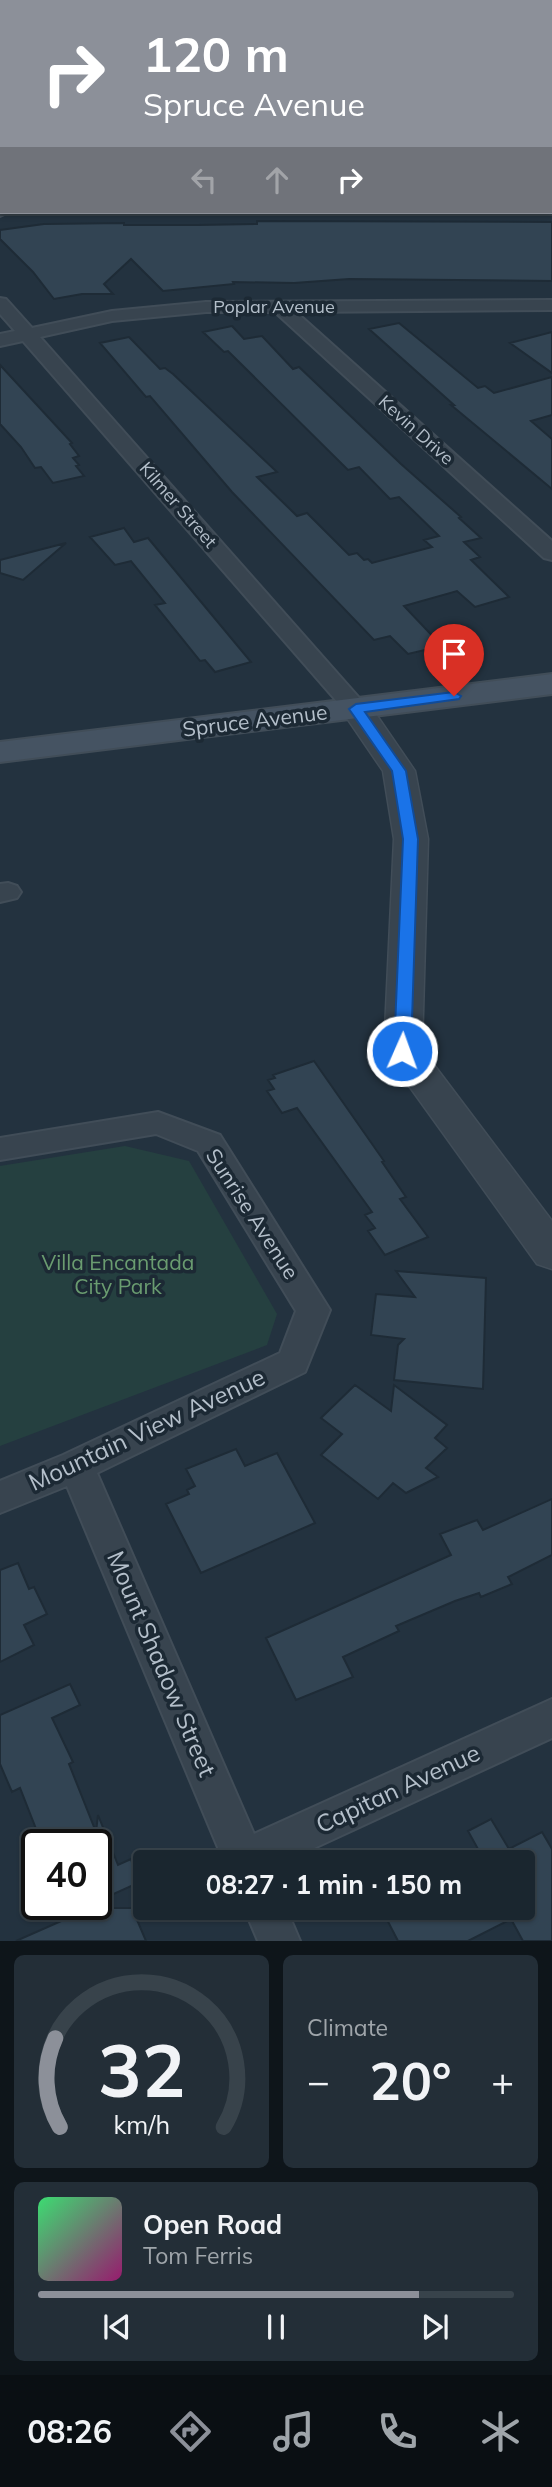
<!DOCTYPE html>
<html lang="en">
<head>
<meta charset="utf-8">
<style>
  :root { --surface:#1a262f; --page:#232e37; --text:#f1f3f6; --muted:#9fa5aa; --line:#38434b; --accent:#8c9099 }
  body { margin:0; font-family:Mulish,sans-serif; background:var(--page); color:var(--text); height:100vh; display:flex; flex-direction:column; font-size:26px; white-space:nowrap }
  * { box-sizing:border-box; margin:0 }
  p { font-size:23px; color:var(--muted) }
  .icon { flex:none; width:38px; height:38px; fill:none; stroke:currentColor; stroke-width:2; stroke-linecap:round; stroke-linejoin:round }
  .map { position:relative; height:1941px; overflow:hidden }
  .details { display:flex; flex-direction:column; gap:14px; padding:14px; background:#0e151a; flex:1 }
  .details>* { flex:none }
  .top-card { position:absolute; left:0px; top:0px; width:553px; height:214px; box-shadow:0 2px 5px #0004,0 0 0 2px var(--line); background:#8c9099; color:#fff; overflow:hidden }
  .speed { position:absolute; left:21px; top:1829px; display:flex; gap:14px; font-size:35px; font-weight:700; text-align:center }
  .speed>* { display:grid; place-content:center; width:91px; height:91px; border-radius:50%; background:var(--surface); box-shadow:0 2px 5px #0004,0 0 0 2px var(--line); line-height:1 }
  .speed .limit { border:4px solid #111; border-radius:10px; background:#fff; color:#111 }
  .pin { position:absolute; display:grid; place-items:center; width:60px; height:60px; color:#fff; margin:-72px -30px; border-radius:50% 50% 50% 0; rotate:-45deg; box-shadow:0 0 7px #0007 }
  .pin .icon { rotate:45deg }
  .me { position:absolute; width:77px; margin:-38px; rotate:2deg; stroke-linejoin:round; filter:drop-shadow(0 0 5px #0008) }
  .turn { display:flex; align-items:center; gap:24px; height:147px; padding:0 28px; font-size:32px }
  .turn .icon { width:91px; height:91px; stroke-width:2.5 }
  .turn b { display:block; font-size:49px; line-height:60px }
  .lanes { display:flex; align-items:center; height:66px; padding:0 28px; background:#0003; justify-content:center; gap:35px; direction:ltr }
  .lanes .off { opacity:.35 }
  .big { font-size:52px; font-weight:700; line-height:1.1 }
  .details .tile { flex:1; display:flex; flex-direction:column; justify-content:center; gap:10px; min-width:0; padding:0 24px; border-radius:10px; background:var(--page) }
  .details .dial { align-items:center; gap:0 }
  .dial svg { height:182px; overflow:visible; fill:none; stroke:var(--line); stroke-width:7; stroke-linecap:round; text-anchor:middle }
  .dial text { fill:var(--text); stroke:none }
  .song { display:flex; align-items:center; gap:21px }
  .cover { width:84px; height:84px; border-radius:10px; background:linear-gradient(135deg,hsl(140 70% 55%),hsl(320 70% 35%)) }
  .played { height:7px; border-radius:4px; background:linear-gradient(90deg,var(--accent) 80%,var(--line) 80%) }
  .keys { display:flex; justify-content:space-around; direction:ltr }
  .heat { display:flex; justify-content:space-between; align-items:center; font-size:38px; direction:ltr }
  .details .tiles { flex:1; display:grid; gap:14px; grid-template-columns:1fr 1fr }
  .tile:last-child { grid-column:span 2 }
  .trip { position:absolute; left:133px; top:1850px; width:402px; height:70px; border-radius:7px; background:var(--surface); box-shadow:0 2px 5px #0004,0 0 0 2px var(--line); font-weight:700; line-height:70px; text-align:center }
  .dock { display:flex; height:112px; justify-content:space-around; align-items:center; background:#0a0f13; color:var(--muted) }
  .dock .icon { width:49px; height:49px }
  .dock .current { color:var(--accent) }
  .dock b { font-size:32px; color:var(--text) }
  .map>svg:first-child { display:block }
  .green { fill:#254040 }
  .building { fill:#324453; stroke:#1e2b36; stroke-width:2 }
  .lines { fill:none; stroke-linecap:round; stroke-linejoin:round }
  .minor-casing { stroke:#414d58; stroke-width:4 }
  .tertiary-casing { stroke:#414d58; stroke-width:3 }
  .secondary-casing { stroke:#414d58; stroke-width:4 }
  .minor { fill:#38444f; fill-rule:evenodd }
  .tertiary { fill:#38444f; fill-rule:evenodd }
  .secondary { fill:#455362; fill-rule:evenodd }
  .route { fill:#1a73e8; stroke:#114b97; stroke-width:2 }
  .labels { text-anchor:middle; stroke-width:7; stroke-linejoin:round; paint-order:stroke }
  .far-street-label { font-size:18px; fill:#b4bfca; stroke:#1c2934 }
  .street-label { font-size:21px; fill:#b4bfca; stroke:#1c2934 }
  .park-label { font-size:21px; fill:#6a9c70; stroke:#1c2934 }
  .near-street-label { font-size:24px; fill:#b4bfca; stroke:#1c2934 }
</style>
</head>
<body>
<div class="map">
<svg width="552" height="1941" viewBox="0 0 552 1941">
  <rect width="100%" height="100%" fill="#23323f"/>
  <!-- green -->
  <path class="green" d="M125 1146 189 1161 277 1314 267 1345 0 1446V1166Z"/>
  <!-- building -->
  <path class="building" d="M257 221 552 222V281L349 279 294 283 233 282 234 284 163 291 131 259 104 284 113 294H82L54 299 33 272 0 239V230L44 224 124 223V225H197L257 224Z
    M399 323 478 388 485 386 494 393 552 377V415L531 421 552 439V489L451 405H454L369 329Z
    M232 326 244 339 262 336 293 369 299 367 401 464 461 517 459 518 481 538 464 542 480 557 471 560 509 597 475 607 457 591 404 606 442 646 408 654 390 636 374 640 232 492 150 396 146 397 100 343 129 337 160 369 165 368 173 374 277 472 257 477 297 516 307 513 349 555 357 553 364 560 368 559 372 563 432 547 424 540 439 536 399 497 390 499 359 467 348 470 228 351 224 352 203 332Z
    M552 332V373L510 343Z
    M0 365 72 443 70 444 79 456 73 458 79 465 76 466 84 476 53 483 41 467 35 468 21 447 0 424Z
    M124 528 134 542 148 538 251 662 215 672 205 660 200 661 155 605 165 603 131 561 115 565 90 537Z
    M66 543 23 580 0 573V560Z
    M314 1061 384 1161 382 1162 406 1197 400 1199 428 1237 385 1255 368 1231 375 1228 365 1215 372 1212 297 1108 282 1113 267 1091 274 1089 268 1080 275 1078 273 1075Z
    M396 1271 486 1278 483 1389 394 1380 398 1345 404 1339 371 1335 376 1294 415 1297Z
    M355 1385 391 1411 394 1385 447 1425 435 1438 447 1448 426 1468 438 1477 406 1493 393 1483 378 1499 321 1455 342 1434 321 1418Z
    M236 1449 245 1466 277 1453 315 1523 201 1573 166 1504 189 1494 187 1490 195 1486 186 1469Z
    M552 1499V1555L508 1577 512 1584 481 1597 479 1593 455 1601 396 1626 399 1631 343 1657 353 1677 296 1700 266 1638 451 1555 440 1534 477 1520 483 1530Z
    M18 1563 29 1589 34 1587 47 1614 24 1625 34 1645 0 1662V1570Z
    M70 1684 80 1705 52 1718 73 1762 69 1764 96 1832 98 1815 118 1865 131 1859 138 1883 96 1902V1844H42L20 1788 12 1792 0 1764V1715Z
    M491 1819 509 1849 542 1832 552 1849V1941H523L511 1919 468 1941H398L381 1908H523V1862H453L478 1849 468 1831Z
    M72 1908H132L146 1941H16L75 1915Z"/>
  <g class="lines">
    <!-- minor casing -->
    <g class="minor-casing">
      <path id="minor" d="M82 0H96L97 2H83Z
        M517 0H531V2H517Z
        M551 40H552V48H551Z
        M551 99H552V110L551 109Z
        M0 115H2V125H0Z
        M551 199H552V209H551Z
        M0 205 2 212H9L0 216Z
        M0 298 6 299 32 328 112 311 206 302 552 300V310L296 312 552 541V560L544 558 275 312H206L112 321 40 337 368 708 365 713 356 715 347 713 23 341 0 346V334L15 331 0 314Z
        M8 883 17 886 21 892 17 898 0 902V884Z
        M158 1112 220 1135 330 1310 305 1372 97 1473 254 1834 552 1699V1738L284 1862H224L67 1486 0 1513V1481L63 1455 280 1353 296 1311 198 1151 156 1134 0 1160V1138Z
        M244 1908H286L300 1941H258Z"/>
    </g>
    <!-- tertiary casing -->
    <g class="tertiary-casing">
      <path id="tertiary" d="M356 699 367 701 415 771 428 839 422 1049 552 1221V1269L537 1264 384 1051 394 839 383 771 340 708 345 701Z"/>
    </g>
    <!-- secondary casing -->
    <g class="secondary-casing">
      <path id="secondary" d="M552 674V694L0 762V742Z"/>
    </g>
    <!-- minor -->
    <use href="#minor" class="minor"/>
    <!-- tertiary -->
    <use href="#tertiary" class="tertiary"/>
    <!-- secondary -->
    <use href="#secondary" class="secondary"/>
  </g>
  <!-- route -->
  <path class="route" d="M454 692 461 696 459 699 365 712 406 771 418 839 411 1051 402 1057 394 1051 403 839 392 771 349 709 356 704Z"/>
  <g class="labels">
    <!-- far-street labels -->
    <g class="far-street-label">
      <text x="274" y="313">Poplar Avenue</text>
      <text transform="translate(416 430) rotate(42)" y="6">Kevin Drive</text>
      <text transform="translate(178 505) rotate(49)" y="6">Kilmer Street</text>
    </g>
    <!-- street labels -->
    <g class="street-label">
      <text transform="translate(255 721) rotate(-7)" y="7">Spruce Avenue</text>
      <text transform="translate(252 1214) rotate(57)" y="7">Sunrise Avenue</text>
    </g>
    <!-- park labels -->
    <g class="park-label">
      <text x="118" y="1270">Villa Encantada<tspan x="118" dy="24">City Park</tspan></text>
    </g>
    <!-- near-street labels -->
    <g class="near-street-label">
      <text transform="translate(147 1430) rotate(-25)" y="8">Mountain View Avenue</text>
      <text transform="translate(161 1664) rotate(67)" y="8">Mount Shadow Street</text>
      <text transform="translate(398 1789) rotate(-25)" y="8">Capitan Avenue</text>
    </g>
  </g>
</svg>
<div class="speed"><div class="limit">40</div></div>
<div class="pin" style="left:454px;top:696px;background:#d93025"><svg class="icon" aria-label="arrive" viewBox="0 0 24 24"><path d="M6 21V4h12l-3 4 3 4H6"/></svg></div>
<svg class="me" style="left:402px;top:1051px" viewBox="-20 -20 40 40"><circle r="17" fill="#1a73e8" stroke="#fff" stroke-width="3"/><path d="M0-11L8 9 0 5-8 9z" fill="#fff"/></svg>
<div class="trip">08:27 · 1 min · 150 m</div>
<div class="top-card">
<div class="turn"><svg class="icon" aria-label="right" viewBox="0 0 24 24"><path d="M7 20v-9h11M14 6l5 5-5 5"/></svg><div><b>120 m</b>Spruce Avenue</div></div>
<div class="lanes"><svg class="icon off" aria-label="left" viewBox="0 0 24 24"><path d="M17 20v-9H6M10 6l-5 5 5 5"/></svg><svg class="icon off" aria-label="ahead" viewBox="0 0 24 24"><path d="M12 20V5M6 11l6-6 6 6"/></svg><svg class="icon" aria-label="right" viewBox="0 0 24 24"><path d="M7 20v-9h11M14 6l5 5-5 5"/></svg></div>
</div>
</div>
<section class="details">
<div class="tiles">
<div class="tile dial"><svg viewBox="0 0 100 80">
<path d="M14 69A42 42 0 1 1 86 69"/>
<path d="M14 69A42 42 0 0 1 12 30" stroke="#8c9099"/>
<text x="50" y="56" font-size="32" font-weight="700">32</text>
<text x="50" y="72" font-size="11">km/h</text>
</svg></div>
<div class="tile"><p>Climate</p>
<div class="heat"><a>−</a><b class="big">20°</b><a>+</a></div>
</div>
<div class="tile">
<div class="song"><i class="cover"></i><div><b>Open Road</b><p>Tom Ferris</p></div></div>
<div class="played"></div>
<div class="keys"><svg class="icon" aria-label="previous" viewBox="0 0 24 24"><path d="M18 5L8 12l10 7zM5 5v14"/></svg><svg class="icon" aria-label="pause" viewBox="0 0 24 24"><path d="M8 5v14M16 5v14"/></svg><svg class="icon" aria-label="next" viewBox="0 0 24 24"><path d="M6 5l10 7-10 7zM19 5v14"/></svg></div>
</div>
</div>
</section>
<nav class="dock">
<b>08:26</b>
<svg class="icon current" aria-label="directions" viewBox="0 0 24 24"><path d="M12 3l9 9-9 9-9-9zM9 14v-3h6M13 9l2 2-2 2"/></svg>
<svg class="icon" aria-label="music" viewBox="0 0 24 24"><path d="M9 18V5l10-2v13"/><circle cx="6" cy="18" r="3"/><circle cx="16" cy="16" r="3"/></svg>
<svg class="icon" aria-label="phone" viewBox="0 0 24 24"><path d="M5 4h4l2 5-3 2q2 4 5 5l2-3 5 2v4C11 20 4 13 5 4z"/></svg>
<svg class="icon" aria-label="climate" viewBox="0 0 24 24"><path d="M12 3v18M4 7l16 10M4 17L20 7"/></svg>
</nav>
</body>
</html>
